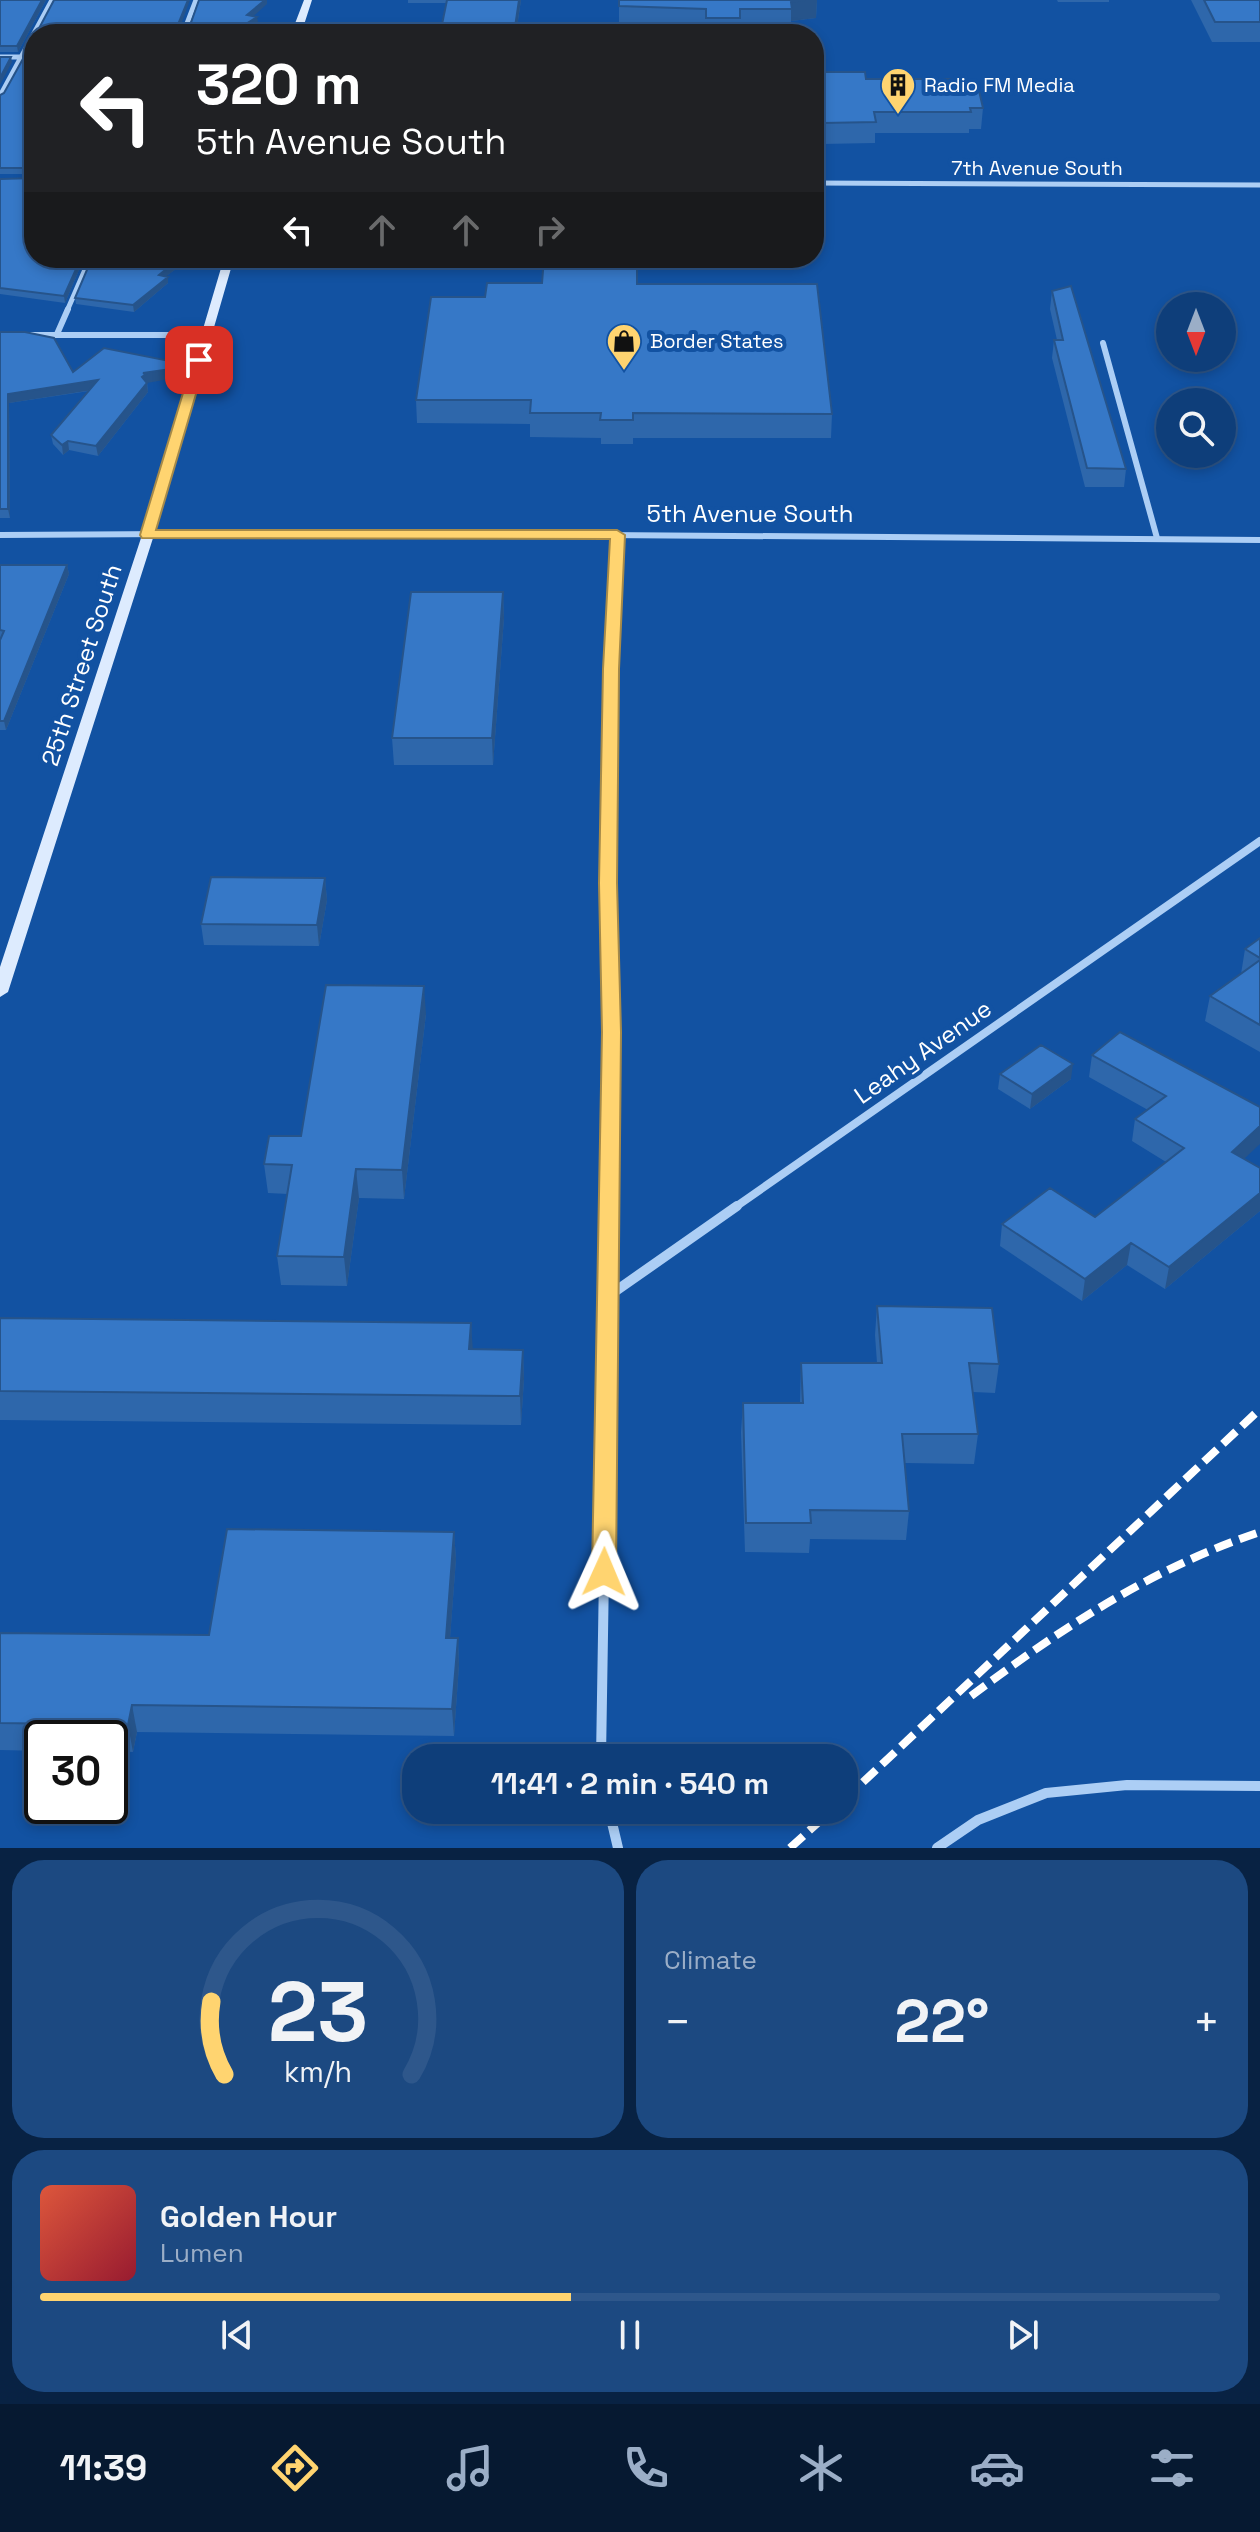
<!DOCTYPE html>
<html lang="en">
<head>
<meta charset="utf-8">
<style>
  :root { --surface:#0e3e7a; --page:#1c4981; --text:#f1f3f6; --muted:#9baec7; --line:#2e578b; --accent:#ffd470 }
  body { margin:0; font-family:"Space Grotesk",sans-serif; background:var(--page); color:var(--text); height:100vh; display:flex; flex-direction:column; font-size:30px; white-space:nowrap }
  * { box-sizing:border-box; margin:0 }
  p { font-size:26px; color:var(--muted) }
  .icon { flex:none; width:44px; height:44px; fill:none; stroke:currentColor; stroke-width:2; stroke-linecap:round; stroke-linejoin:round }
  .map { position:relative; height:1848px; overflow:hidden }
  .drawer { display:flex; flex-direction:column; gap:12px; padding:12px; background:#082243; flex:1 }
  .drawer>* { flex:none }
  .hud { position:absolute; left:24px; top:24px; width:800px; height:244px; border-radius:32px; box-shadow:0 4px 12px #0003,0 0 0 2px var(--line); background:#202124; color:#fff; overflow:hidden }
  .needle { width:52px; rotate:180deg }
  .fabs { position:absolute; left:1156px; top:292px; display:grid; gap:16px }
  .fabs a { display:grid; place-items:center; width:80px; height:80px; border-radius:50%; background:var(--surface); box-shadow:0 4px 12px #0003,0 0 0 2px var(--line); font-size:40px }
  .speed { position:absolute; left:24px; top:1720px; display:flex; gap:16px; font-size:40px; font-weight:700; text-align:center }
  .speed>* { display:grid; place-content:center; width:104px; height:104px; border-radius:50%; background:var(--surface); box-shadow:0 4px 12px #0003,0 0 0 2px var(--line); line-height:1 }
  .speed .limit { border:4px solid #111; border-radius:12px; background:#fff; color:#111 }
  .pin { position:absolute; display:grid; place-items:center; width:68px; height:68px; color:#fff; margin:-34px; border-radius:16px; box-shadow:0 4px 12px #0006 }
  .me { position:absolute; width:88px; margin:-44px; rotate:1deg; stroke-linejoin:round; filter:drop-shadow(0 0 6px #0008) }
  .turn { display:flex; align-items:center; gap:28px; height:168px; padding:0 40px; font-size:36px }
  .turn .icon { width:104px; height:104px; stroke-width:2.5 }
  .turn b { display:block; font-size:56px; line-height:68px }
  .lanes { display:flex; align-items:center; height:76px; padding:0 40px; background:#0003; justify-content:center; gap:40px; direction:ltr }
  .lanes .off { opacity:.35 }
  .big { font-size:60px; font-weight:700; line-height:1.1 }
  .drawer .card { flex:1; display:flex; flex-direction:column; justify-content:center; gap:12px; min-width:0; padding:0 28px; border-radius:32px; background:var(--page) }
  .drawer .dial { align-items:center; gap:0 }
  .dial svg { height:208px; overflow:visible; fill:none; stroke:var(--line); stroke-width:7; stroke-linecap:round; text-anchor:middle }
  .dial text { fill:var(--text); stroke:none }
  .song { display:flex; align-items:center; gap:24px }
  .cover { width:96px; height:96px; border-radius:12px; background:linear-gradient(135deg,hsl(10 70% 55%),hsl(350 70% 35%)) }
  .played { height:8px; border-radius:4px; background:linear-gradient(90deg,var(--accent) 45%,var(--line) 45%) }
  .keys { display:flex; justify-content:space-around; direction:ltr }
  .heat { display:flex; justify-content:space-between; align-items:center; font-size:44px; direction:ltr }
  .drawer .tiles { flex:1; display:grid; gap:12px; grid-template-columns:1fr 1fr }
  .card:last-child { grid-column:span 2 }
  .trip { position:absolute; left:402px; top:1744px; width:456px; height:80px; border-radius:32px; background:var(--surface); box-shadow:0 4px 12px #0003,0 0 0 2px var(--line); font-weight:700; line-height:80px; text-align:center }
  .tab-bar { display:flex; height:128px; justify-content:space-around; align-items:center; background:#061931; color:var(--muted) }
  .tab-bar .icon { width:56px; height:56px }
  .tab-bar .selected { color:var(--accent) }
  .tab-bar b { font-size:36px; color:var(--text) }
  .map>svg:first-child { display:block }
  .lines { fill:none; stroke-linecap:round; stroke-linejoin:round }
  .minor-far3 { stroke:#accef5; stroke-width:5 }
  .minor-far2 { stroke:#accef5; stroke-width:6 }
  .minor-far1 { stroke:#accef5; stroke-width:8 }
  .minor { stroke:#accef5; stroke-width:10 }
  .tertiary { fill:#accef5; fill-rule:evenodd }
  .secondary { fill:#ddebfe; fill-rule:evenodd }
  .rail { stroke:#fff; stroke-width:8; stroke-dasharray:18 8; stroke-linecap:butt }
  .wall { fill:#2e67ab }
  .shaded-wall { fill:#26548b }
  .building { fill:#3678c7; stroke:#26548b; stroke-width:2 }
  .route { fill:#ffd470; stroke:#a68a49; stroke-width:2 }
  .labels { text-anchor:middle; stroke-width:8; stroke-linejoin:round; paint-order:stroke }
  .far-poi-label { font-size:20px; fill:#fff; stroke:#1252a2; text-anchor:start }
  .far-street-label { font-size:20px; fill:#fff; stroke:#1252a2 }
  .street-label { font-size:24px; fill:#fff; stroke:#1252a2 }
</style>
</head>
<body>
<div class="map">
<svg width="1260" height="1848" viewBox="0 0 1260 1848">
  <rect width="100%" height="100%" fill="#1252a2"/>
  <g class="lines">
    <!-- minor-far3 -->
    <path class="minor-far3" d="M183 34 196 0
      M0 57H34
      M0 96 52 0
      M814 183 1260 185
      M67 311 90 258"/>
    <!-- minor-far2 -->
    <path class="minor-far2" d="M57 334 68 309
      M29 335H207
      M1103 343 1157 538
      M610 705 617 535"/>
    <!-- minor-far1 -->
    <path class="minor-far1" d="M610 1208 608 883 611 703
      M734 1208 1260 841"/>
    <!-- minor -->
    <path class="minor" d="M610 1295 737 1206
      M601 1758 610 1206
      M609 1810 618 1848
      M937 1848 978 1820 1046 1793 1127 1785 1260 1786"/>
    <!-- tertiary -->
    <path class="tertiary" d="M362 530 1260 537V543L362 536 0 538V532Z"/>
    <!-- secondary -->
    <path class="secondary" d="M304 0H312L301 34H291Z
      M224 258H234L154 535 8 992 0 997V967L142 535Z"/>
    <!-- rail -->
    <path class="rail" d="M971 1696C1062 1628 1152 1568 1260 1532
      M844 1800 1260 1409
      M790 1848 832 1810"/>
  </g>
  <!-- wall -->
  <path class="wall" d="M0 0H46L18 52H0Z
    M408 0H521L516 34H440L447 3H408Z
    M619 0H817L816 18 791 21V29L740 28V34H706V28L619 26Z
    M1057 0H1109V2H1058Z
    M1191 0H1260V42H1212Z
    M34 55V174H0V95L4 93Z
    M814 72 866 79 963 82 983 108 981 129H969V133H875V143L822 144 814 98Z
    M0 179 34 258H84L65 303 0 294Z
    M159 260 175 262 176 269 166 276 168 283 134 312 76 304 75 298Z
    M542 283 637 284 832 414 831 438H633V444H601V438L530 437V424L417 423 416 400 485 297Z
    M1052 291 1126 469 1124 487H1085L1052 358 1054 340H1057L1050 309Z
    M0 332 73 372 185 364 186 376 147 382 148 392 98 456 69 450 63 455 53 444 51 435 89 391 9 403 10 518H0Z
    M0 565H67L69 574 6 730H0Z
    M503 592 504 618 493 765H394L392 738Z
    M325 878 327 900 319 946 204 945 201 924Z
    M1260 938V1052L1205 1021 1210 996 1241 974 1245 949Z
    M426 1014 404 1199 359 1198 347 1286 281 1285 277 1256 288 1194 268 1193 264 1164 301 1136Z
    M1120 1032 1244 1159 1260 1168V1211L1165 1289 1127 1265 1082 1301 1000 1246 1002 1224 1095 1217 1166 1162 1132 1141 1135 1119 1148 1110 1089 1077 1092 1055Z
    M1000 1074 1071 1079 1030 1109 998 1089Z
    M877 1306 999 1364 995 1393 973 1392 978 1434 974 1464 905 1463 909 1511 906 1540 810 1539 809 1553 745 1552 741 1432 743 1403H800L801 1363H877L875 1335Z
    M0 1318 471 1323 472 1349 523 1350 524 1379 521 1425 0 1420Z
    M454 1532 456 1559 450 1638H458L459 1665 454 1736 137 1732 133 1752 110 1751V1738H42V1751L0 1750V1633L209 1635Z"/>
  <!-- shaded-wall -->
  <path class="shaded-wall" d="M42 0H46L18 52 17 46Z
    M188 0H190L178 33 177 27Z
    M265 0H267V4L248 21 247 15Z
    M519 0H521L516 34H514Z
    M805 0H817L816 18 791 21V2Z
    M257 17 258 22 246 30V24Z
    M265 27V33L263 34H254Z
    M11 57 12 62 0 85V78Z
    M81 258H84L65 303 64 296Z
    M175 262 176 269 160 281 159 275Z
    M168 277V283L134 312 133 305Z
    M185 367 186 376 147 383 142 377 143 373Z
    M98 380 99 389 9 403 10 518 8 509V394Z
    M147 383 148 392 98 456 96 446Z
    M68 441 69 450 63 455 62 445Z
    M67 565 69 574 6 730 4 721Z
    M503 592 504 618 493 765 492 738Z
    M325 878 327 900 319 946 317 925Z
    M424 986 426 1014 404 1199 402 1170Z
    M1073 1064 1071 1079 1030 1109 1032 1094Z
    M1260 1126V1144L1228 1174 1232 1152Z
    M356 1169 359 1198 347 1286 344 1257Z
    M1260 1193V1211L1165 1289 1169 1267Z
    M1131 1243 1127 1265 1082 1301 1085 1279Z
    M471 1323 473 1352 469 1349Z
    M523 1350 524 1379 521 1425 520 1396Z
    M454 1532 456 1559 448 1665 446 1638Z
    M458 1638 459 1665 454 1736 452 1709Z
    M132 1705 137 1732 133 1752 128 1725Z"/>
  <!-- building -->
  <path class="building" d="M0 0H42L17 46H0Z
    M54 0H188L177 27 181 34 188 31 199 0H265L247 15 257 17 246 24 265 27 254 34H36Z
    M447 0H519L514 34H440Z
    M619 0H805L791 2 792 9H740V18H706V9L619 6Z
    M1204 0H1260V22H1215Z
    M34 55V168H0V95L4 93 24 57Z
    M0 57H11L0 78Z
    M814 72H865L866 79H963V82H977L983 108H970L971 112H874L876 122 823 123Z
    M34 178V258H81L64 296 0 288V179Z
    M92 258H152L175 262 159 275 168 277 133 305 75 298Z
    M544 258H637V284H817L832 414 633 413V420H600L601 413H530L531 400H416L431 297H485L487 283H542Z
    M1071 286 1126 469 1087 468 1054 340H1063L1052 291Z
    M0 332H25L54 338 73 372 104 348 185 364V367L143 373 146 374 142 377 147 383 96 446 68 441 62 445 51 435 98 380 8 394V509H0Z
    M0 565H67L4 721H0V640L4 631 0 630Z
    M411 592H503L492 738H392Z
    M211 877 325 878 317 925 201 924Z
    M1260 938V958L1245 949Z
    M1260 960V1025L1210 996Z
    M326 985 424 986 402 1170 356 1169 344 1257 277 1256 292 1165 264 1164 269 1136H301Z
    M1120 1032 1260 1107V1126L1232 1152 1260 1168V1193L1169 1267 1131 1243 1085 1279 1002 1224 1050 1188 1095 1217 1184 1148 1135 1119 1166 1096 1092 1055Z
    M1041 1045 1073 1064 1032 1094 1000 1074Z
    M877 1306 992 1308 999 1364 969 1363 978 1434H902L909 1511 810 1510 811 1523H746L743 1403H803L801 1363H882Z
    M0 1318 471 1323 469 1349 523 1350 520 1396 0 1391Z
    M227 1529 454 1532 446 1638H458L452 1709 132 1705 128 1725 0 1723V1633L209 1635Z"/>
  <!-- route -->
  <path class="route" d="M199 356 206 360 156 530H617L625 535 619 669 617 883 621 1032 616 1572 613 1579 604 1581 596 1579 592 1572 602 1032 599 883 603 669 610 539 142 538 140 535 193 360Z"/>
  <!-- icons -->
  <defs>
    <g id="building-pin" transform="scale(1.8)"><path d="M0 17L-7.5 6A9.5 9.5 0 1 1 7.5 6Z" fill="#ffd470" stroke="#1252a2"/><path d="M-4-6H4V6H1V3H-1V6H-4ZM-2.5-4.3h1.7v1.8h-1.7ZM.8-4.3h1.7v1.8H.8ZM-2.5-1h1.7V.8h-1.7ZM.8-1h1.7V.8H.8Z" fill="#111"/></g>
    <g id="shop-pin" transform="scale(1.8)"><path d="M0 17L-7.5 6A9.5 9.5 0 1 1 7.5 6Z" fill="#ffd470" stroke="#1252a2"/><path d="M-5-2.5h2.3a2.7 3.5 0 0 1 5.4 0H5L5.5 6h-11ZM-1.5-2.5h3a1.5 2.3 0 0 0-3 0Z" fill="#111"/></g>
  </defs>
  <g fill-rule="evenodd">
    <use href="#building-pin" x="898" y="85"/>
    <use href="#shop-pin" x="624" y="341"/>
  </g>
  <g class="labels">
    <!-- far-poi labels -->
    <g class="far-poi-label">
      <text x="924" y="92">Radio FM Media</text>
      <text x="650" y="348">Border States</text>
    </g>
    <!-- far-street labels -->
    <g class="far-street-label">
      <text x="1037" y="175">7th Avenue South</text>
    </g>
    <!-- street labels -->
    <g class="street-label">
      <text x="750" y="522">5th Avenue South</text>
      <text transform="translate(82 665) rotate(-72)" y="8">25th Street South</text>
      <text transform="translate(923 1052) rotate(-35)" y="8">Leahy Avenue</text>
    </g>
  </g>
</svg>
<div class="fabs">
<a><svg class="needle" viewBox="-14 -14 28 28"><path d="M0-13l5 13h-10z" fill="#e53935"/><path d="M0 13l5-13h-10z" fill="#9baec7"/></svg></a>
<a><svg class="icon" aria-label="search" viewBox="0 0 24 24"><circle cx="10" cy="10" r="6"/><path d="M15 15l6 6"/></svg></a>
</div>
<div class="speed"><div class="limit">30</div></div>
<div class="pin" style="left:199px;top:360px;background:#d93025"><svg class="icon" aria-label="arrive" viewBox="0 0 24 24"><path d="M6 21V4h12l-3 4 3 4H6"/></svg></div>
<svg class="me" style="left:604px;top:1572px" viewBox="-20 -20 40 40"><path d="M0-17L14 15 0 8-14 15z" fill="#ffd470" stroke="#fff" stroke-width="4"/></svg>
<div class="trip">11:41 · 2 min · 540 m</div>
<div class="hud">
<div class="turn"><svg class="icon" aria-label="left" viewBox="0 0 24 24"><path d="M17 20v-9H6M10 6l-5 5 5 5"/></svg><div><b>320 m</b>5th Avenue South</div></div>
<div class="lanes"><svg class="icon" aria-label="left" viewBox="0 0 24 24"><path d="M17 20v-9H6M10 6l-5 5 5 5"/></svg><svg class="icon off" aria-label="ahead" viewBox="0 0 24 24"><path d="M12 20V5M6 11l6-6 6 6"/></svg><svg class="icon off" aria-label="ahead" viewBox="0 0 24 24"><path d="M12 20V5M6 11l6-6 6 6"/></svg><svg class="icon off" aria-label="right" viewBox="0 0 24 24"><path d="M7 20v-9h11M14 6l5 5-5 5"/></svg></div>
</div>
</div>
<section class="drawer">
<div class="tiles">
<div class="card dial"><svg viewBox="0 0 100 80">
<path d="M14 69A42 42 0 1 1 86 69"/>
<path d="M14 69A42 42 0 0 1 9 41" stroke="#ffd470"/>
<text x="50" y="56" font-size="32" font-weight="700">23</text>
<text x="50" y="72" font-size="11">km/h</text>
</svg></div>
<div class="card"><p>Climate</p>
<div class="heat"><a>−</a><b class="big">22°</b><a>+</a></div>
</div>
<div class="card">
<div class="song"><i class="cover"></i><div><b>Golden Hour</b><p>Lumen</p></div></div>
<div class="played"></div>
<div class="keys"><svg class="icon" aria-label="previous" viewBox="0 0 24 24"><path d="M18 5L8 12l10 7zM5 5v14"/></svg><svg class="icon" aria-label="pause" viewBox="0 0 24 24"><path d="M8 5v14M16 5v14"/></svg><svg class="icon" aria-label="next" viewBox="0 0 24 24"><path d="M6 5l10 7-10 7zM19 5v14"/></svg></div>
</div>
</div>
</section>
<nav class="tab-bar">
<b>11:39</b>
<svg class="icon selected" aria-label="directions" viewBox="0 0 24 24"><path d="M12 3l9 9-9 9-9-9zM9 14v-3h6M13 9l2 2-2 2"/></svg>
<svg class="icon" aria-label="music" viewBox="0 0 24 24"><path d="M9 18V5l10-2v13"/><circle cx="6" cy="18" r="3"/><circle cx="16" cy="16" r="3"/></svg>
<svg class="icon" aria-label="phone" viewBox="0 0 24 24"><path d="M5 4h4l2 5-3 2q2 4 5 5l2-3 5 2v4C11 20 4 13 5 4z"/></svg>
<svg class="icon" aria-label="climate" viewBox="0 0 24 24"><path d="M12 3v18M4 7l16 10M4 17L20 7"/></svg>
<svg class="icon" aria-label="car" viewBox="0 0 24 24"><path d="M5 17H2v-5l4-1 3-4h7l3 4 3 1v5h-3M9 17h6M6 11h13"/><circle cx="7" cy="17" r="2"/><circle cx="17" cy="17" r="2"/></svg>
<svg class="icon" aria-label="filters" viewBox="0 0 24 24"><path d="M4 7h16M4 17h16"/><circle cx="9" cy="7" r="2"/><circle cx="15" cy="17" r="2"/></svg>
</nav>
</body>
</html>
